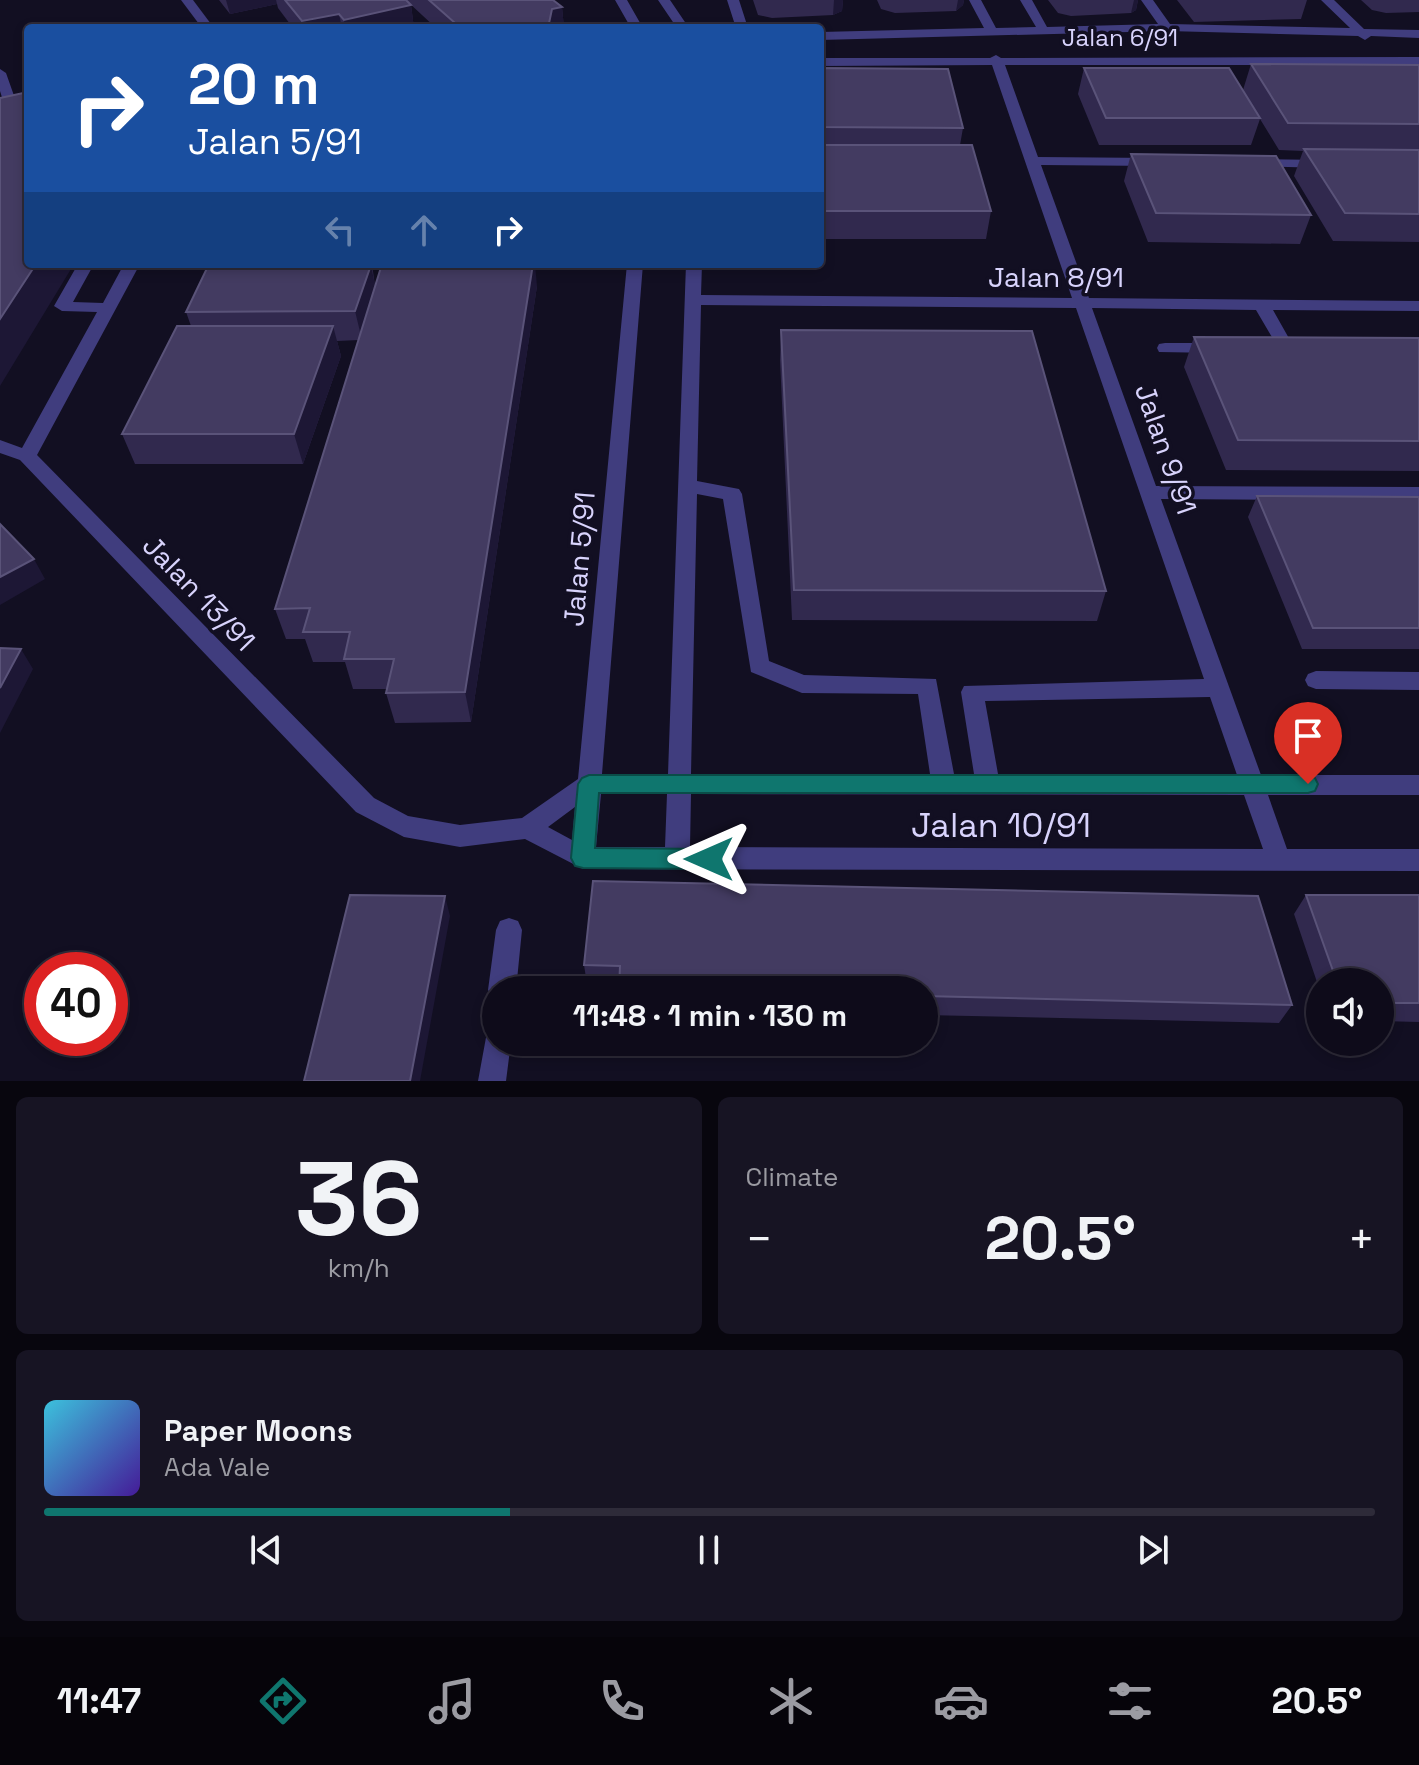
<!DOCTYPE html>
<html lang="en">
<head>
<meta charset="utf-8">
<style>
  :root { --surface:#0e0b1a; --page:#171423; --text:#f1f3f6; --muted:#9b9ba2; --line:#2e2b39; --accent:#0f766e }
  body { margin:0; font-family:"Space Grotesk",sans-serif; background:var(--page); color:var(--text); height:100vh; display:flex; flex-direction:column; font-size:30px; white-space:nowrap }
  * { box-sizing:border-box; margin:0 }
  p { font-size:26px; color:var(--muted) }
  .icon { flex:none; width:44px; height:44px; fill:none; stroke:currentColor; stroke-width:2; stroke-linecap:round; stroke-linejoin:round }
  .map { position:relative; height:1081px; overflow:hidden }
  .sheet { display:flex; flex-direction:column; gap:16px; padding:16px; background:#08060e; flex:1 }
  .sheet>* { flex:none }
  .banner { position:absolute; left:24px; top:24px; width:800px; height:244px; border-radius:8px; box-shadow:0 4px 12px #0003,0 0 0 2px var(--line); background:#1a4fa0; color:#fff; overflow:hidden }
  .fabs { position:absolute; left:1306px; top:968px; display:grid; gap:16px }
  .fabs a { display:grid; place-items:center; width:88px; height:88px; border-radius:50%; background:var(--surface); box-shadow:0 4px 12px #0003,0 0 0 2px var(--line); font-size:40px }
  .speed { position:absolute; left:24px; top:952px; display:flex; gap:16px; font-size:40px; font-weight:700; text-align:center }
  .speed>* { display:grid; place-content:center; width:104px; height:104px; border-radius:50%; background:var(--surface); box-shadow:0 4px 12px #0003,0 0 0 2px var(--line); line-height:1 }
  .speed .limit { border:12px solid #d22; background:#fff; color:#111 }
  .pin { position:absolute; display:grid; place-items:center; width:68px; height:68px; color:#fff; margin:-82px -34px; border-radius:50% 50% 50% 0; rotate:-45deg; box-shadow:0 0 8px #0007 }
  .pin .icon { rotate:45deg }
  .me { position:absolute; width:88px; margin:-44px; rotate:270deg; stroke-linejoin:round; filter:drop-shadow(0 0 6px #0008) }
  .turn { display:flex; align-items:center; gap:28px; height:168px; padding:0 32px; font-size:36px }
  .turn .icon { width:104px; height:104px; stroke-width:2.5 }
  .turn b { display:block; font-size:56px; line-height:68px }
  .lanes { display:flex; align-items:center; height:76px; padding:0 32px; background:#0003; justify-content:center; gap:40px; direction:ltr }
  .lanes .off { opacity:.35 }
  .big { font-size:60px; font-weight:800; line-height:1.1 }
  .sheet .widget { flex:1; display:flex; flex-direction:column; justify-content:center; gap:12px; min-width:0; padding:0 28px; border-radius:12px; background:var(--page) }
  .sheet .dial { align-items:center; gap:0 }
  .dial b { font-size:104px; line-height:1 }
  .song { display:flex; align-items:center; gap:24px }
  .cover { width:96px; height:96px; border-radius:12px; background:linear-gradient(135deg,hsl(190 70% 55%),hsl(260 70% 35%)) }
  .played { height:8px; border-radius:4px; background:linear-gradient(90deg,var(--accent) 35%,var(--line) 35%) }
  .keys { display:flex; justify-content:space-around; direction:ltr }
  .heat { display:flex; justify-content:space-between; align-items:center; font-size:44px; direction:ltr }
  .sheet .tiles { flex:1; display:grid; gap:16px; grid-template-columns:1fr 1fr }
  .widget:last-child { grid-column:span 2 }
  .trip { position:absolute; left:482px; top:976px; width:456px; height:80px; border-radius:40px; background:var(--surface); box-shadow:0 4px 12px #0003,0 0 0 2px var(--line); font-weight:800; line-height:80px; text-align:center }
  .menu { display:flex; height:128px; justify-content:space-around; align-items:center; background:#06040a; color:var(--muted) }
  .menu .icon { width:56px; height:56px }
  .menu .active { color:var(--accent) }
  .menu b { font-size:36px; color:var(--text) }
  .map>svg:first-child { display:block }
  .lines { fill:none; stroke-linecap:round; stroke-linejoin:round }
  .minor { fill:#403d7e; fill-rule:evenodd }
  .wall { fill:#31294e }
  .shaded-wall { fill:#1d1735 }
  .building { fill:#433b61; stroke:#5a5379; stroke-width:2 }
  .route { fill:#0f766e; stroke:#0a4d48; stroke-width:2 }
  .labels { text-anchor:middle; stroke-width:7; stroke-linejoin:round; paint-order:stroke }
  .far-street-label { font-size:24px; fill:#d8d3fc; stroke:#120f22 }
  .street-label { font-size:28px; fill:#d8d3fc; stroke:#120f22 }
  .near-street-label { font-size:34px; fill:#d8d3fc; stroke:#120f22 }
</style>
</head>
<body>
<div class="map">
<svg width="1419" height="1081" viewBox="0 0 1419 1081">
  <rect width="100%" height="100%" fill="#120f22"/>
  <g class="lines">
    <!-- minor -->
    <path class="minor" d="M181 0H193L214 28H202Z
      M615 0H627L643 28H631Z
      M658 0H670L689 28H677Z
      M727 0H739L748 28H736Z
      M969 0H981L996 28 1036 27 1020 0H1032L1047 27 1158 24 1141 0H1153L1170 24 1350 28 1321 0H1334L1364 29 1419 30V38L1371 36 1365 40 1358 36 1167 31 820 40V32L984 28Z
      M996 55 1001 58 1419 57V65H1005L1038 157 1156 158 1163 162 1156 166 1041 165 1089 298 1419 301V311L1273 310 1295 349 1287 354 1279 349 1256 310 1092 308 1156 486 1419 487V501L1161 499 1261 775H1419V795H1268L1287 849H1419V871L583 869 525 839 460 847 404 837 356 812 20 460 0 453V440L22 448 97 312 62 311 54 306 78 264H94L73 302 103 303 124 264H140L37 455 374 798 408 816 460 825 522 818 578 779 627 264H643L602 774H668L686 264H702L701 295 1072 298 992 65 820 66V58H990ZM701 305 1076 308 1204 679 964 686 961 692 974 774H954L936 679 804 675 769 661 742 494 739 489 697 481ZM697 494 723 499 751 672 802 693 918 694 930 774H691ZM1210 697 1237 775 998 774 985 701ZM601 794H667L665 847H596ZM691 794 1244 795 1263 849 690 847ZM575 807 572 840 548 827Z
      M0 69 6 73 18 107 28 108V116L6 110 0 91Z
      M1256 159 1324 160 1331 164 1324 168 1251 166 1249 163Z
      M1165 343H1217L1225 348 1217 353 1159 352 1157 348 1159 344Z
      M1316 671 1419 672V690L1316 689 1308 686 1305 680 1308 674Z
      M509 918 518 921 522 930 516 990H496V1001L488 990 496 930 500 921Z
      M496 1029V1042H511L506 1081H478L487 1032Z"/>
  </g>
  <!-- wall -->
  <path class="wall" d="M219 0H553L562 7 564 28H436L408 2 411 5 414 28H293L278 8 277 4 230 14Z
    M753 0H843L842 11 833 15 772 18 758 15Z
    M877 0H964L963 5 956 11 895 13 881 9Z
    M1048 0H1138L1136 10 1131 13 1071 16 1058 13Z
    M1177 0H1307L1301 19 1194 22Z
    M1361 0H1419V12L1386 13 1372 10Z
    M1251 64 1419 65V242L1333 241 1294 176 1303 151 1279 150 1260 119 1251 145H1099L1078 94 1084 68 1243 90Z
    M820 68 963 128 960 145 991 211 986 239H820Z
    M1131 154 1311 215 1300 244 1148 242 1124 181Z
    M372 264 375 286H537L471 722 395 723 386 693 387 689H353L345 662H313L305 639H286L275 609 359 340 337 341 341 356 303 464H135L122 434 191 326 186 312Z
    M781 330 1106 591 1097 621 792 620 780 360Z
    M1194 337 1419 338V471L1226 470 1184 367Z
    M1257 496 1419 497V649H1302L1248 517Z
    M593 881 1292 1005 1279 1023 924 1015V990H619V985L587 984 584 965Z
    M1306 895H1419V1022L1380 1021V982H1320V991L1294 914Z"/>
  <!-- shaded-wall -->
  <path class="shaded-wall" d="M226 0H276L277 4 230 14Z
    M834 0H843L842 11 833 15Z
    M958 0H964L963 5 956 11Z
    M1134 0H1138L1136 10 1131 13Z
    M411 5 414 28H345L344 20Z
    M562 7 564 28H548L552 9Z
    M339 14 342 28H303L302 21Z
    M36 264H74L0 386V319Z
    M355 264H372L371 266 377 294 362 340 355 311Z
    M533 264H535L537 286 471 722 465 692Z
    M333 326 341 356 303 464 294 434Z
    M34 559 45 579 0 605V577Z
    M21 649 33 669 0 733V688Z
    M445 896 450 916 420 1081H410Z"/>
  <!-- building -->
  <path class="building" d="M285 0H406L411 5 344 20 339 14 302 21Z
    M429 0H553L562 7 552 9 548 28H438V25L455 23Z
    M1251 64 1419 65V124L1288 123Z
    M820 68 948 69 963 128 820 127Z
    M1084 68H1229L1260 118H1106Z
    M28 92V264H36L0 319V98Z
    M820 145H972L991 211H820Z
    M1304 149 1419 150V214L1345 213Z
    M1131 154 1276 156 1311 215 1156 213Z
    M209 264H355V265H371L355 311 186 312Z
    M382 264H533L465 692 386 693 394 659H344L350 632H303L310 608 275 609Z
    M177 326H333L294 434H122Z
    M781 330 1032 331 1106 591 794 590Z
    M1194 337 1419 338V441L1238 440Z
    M1257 496 1419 497V628H1313Z
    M0 524 34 559 0 577Z
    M0 648 21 649 0 688Z
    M593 881 1258 896 1292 1005 924 996V990L619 989 620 966 584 965Z
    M350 895 445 896 410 1081H304Z
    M1306 895H1419V1003H1380V982H1337Z"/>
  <!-- route -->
  <path class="route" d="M589 775H1308L1315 778 1318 784 1315 791 1308 793H599L595 848 709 849 717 852 720 859 717 866 709 869 583 868 575 866 571 858 578 784 582 778Z"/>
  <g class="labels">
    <!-- far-street labels -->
    <g class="far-street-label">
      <text x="1120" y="46">Jalan 6/91</text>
    </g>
    <!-- street labels -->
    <g class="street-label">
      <text x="1056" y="287">Jalan 8/91</text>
      <text transform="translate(1166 449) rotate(71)" y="10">Jalan 9/91</text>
      <text transform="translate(579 559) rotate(-85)" y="10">Jalan 5/91</text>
      <text transform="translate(199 593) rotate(46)" y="10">Jalan 13/91</text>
    </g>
    <!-- near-street labels -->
    <g class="near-street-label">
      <text x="1001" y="837">Jalan 10/91</text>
    </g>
  </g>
</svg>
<div class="fabs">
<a><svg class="icon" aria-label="sound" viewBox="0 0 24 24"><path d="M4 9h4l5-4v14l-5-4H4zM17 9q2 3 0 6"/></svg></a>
</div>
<div class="speed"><div class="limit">40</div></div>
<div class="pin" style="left:1308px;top:784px;background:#d93025"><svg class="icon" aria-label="arrive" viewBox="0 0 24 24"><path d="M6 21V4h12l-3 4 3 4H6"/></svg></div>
<svg class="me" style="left:709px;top:859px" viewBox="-20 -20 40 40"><path d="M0-17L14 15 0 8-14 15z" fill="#0f766e" stroke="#fff" stroke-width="4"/></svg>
<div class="trip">11:48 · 1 min · 130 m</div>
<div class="banner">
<div class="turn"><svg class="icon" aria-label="right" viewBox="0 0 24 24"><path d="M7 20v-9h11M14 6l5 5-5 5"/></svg><div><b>20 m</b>Jalan 5/91</div></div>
<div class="lanes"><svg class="icon off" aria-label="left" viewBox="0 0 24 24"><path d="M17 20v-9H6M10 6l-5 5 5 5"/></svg><svg class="icon off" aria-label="ahead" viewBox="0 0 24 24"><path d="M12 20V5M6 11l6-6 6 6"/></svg><svg class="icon" aria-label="right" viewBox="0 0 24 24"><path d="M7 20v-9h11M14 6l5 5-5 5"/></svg></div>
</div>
</div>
<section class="sheet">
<div class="tiles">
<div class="widget dial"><b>36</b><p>km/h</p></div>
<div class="widget"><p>Climate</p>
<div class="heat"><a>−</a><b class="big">20.5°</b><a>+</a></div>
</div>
<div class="widget">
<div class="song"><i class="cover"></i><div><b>Paper Moons</b><p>Ada Vale</p></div></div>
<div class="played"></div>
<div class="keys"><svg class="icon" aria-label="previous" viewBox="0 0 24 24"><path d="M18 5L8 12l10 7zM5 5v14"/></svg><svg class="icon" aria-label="pause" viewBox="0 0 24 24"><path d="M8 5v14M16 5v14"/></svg><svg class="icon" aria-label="next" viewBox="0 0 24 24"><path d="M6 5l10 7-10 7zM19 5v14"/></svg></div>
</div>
</div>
</section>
<nav class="menu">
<b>11:47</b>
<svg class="icon active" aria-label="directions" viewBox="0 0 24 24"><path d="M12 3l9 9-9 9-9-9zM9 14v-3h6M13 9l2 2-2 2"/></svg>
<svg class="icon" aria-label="music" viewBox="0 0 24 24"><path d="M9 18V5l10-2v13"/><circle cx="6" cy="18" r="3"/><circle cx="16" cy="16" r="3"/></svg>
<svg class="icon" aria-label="phone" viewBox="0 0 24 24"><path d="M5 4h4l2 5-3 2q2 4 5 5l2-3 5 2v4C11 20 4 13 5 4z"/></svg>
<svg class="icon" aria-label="climate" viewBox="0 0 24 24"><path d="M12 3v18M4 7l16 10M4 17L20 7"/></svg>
<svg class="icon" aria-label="car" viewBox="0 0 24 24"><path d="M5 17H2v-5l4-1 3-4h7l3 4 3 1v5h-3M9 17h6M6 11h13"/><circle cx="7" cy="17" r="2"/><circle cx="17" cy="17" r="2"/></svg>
<svg class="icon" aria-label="filters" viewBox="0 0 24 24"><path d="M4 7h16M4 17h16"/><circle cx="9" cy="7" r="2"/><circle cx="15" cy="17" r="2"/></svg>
<b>20.5°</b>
</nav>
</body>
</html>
